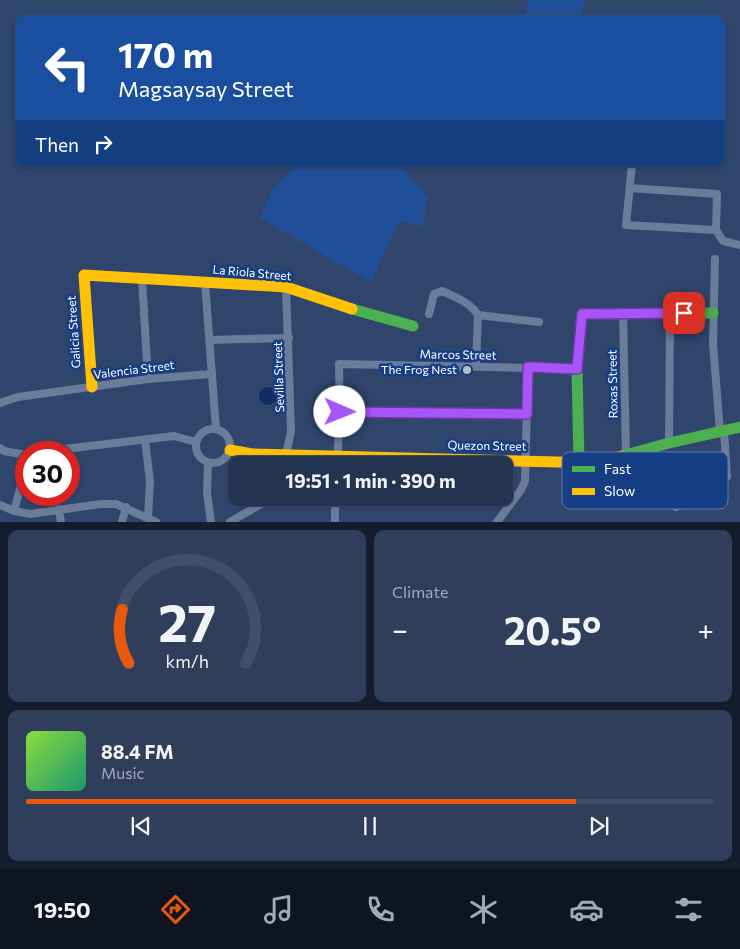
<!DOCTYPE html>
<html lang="en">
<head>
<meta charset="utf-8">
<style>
  :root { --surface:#233451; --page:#2f3f5b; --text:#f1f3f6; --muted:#a3aab7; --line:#404f68; --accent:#ea580c }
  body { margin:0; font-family:Commissioner,sans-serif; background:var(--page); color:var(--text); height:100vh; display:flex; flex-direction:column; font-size:19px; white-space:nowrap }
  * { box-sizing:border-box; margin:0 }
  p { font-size:16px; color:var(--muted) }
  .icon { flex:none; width:28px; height:28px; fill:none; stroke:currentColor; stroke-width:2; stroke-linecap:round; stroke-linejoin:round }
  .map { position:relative; height:522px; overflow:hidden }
  .sheet { display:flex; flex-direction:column; gap:8px; padding:8px; background:#131d2d; flex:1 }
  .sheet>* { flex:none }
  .hud { position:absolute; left:15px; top:15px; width:710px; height:152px; border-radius:10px; box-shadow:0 1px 4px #0004,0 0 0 1px var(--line); background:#1a4fa0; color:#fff; overflow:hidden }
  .speed { position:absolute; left:15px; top:441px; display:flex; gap:10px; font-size:25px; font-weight:700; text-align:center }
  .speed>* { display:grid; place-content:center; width:65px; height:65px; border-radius:50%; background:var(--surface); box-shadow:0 1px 4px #0004,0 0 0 1px var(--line); line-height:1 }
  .speed .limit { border:8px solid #d22; background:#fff; color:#111 }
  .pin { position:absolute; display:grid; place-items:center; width:42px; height:42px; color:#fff; margin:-21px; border-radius:10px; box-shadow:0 2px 8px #0006 }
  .me { position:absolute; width:55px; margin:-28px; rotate:91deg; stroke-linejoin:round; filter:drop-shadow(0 0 4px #0008) }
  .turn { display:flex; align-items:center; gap:18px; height:105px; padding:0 20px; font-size:22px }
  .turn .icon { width:65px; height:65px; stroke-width:2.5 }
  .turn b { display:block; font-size:35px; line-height:42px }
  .then { display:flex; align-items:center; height:48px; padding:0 20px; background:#0003; gap:10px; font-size:19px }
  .big { font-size:38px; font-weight:700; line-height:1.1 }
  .sheet .tile { flex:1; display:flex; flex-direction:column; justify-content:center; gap:8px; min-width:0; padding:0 18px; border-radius:10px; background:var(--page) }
  .sheet .dial { align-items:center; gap:0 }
  .dial svg { height:130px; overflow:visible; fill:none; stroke:var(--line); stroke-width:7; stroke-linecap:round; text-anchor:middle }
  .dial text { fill:var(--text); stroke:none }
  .song { display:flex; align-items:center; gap:15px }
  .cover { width:60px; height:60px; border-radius:8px; background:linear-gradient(135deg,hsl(90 70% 55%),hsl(160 70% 35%)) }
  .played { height:5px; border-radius:2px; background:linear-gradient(90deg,var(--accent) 80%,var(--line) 80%) }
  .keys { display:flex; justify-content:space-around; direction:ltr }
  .heat { display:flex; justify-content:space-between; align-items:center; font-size:28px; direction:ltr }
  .sheet .tiles { flex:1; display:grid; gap:8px; grid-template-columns:1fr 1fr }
  .tile:last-child { grid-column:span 2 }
  .trip { position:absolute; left:228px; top:456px; width:285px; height:50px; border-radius:10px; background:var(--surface); box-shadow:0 1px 4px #0004,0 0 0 1px var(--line); font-weight:700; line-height:50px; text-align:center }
  .tab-bar { display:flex; height:80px; justify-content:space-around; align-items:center; background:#0e1520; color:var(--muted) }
  .tab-bar .icon { width:35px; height:35px }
  .tab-bar .active { color:var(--accent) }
  .tab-bar b { font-size:22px; color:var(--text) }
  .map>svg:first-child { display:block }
  .green { fill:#204e98 }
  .water { fill:#112e64 }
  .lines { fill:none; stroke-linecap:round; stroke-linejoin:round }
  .street { stroke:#6b7c9a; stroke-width:8 }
  .fast { stroke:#4caf50; stroke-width:11 }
  .slow { stroke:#ffc107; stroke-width:11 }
  .route-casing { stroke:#6d37a1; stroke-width:12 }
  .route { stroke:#a855f7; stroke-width:9 }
  .poi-dot { fill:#b6becc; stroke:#163e85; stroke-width:2 }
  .labels { text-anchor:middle; stroke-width:5; stroke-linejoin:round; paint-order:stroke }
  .street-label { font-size:12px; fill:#fff; stroke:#163e85 }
  .poi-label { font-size:12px; fill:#fff; stroke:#163e85; text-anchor:end }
  .key { fill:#163e85; stroke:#5c78aa; stroke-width:1 }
  .key-label { font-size:14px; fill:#fff }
</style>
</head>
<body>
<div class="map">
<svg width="740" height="522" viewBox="0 0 740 522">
  <rect width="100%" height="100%" fill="#2f456c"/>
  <!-- green -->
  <path class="green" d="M528 0H585L580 19H525Z
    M299 164H400L428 198 423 226 399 221 371 282 260 218 272 189Z"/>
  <!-- water -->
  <path class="water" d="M259 396a9 9 0 1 1 18 0a9 9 0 1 1-18 0Z"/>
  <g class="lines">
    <!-- street -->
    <path class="street" d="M632 164 626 225 716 230
      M630 188 717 194 716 230 723 241 740 245
      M715 259 713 343 720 432
      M142 279 148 379
      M205 282 216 429
      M623 313 626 454
      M429 314 434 294 442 291C455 297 471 303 478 315L539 322
      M209 340 289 338
      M476 366 478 315
      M0 403 18 397 148 379 211 374
      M340 412 527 414
      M196 446a17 17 0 1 1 34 0a17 17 0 1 1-34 0Z
      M145 440 150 481 148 517
      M669 443 670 313
      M0 448 4 451 26 455
      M39 452 174 436 196 442
      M208 463 207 493 211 522
      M284 465 291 431 286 287
      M337 465 340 412 339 364 577 369
      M0 505 14 511 30 514 101 504H116L156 522
      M676 507 727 477 724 431
      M59 509 61 522
      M14 511 24 474 25 455
      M122 522 126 507
      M230 522 261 504 266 498
      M335 522V498
      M497 522 521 490 525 481 528 367"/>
    <!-- fast -->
    <path class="fast" d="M352 309 413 326
      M622 456 669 443 740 427
      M579 463 577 369 582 314 713 313"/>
    <!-- slow -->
    <path class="slow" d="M92 387 84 275 286 287 352 309
      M230 450 252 454 596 463 622 456"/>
  </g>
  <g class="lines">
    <!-- route casing -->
    <g class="route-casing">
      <path id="route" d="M340 412 527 414 528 367 577 369 582 314 684 313"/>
    </g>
    <!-- route -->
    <use href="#route" class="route"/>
  </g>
  <!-- markers -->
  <circle class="poi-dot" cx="467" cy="370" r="5"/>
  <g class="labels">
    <!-- street labels -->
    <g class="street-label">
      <text transform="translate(252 273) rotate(5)" y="4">La Riola Street</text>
      <text transform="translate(74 332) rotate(-94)" y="4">Galicia Street</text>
      <text transform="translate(458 355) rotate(1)" y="4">Marcos Street</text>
      <text transform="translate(134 370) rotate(-7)" y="4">Valencia Street</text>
      <text transform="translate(279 377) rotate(-92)" y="4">Sevilla Street</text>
      <text transform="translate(613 384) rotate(-91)" y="4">Roxas Street</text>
      <text transform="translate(487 446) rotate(1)" y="4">Quezon Street</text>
    </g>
    <!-- poi labels -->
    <g class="poi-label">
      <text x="457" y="374">The Frog Nest</text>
    </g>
  </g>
  <!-- legend -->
  <rect x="562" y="452" width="166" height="57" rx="8" class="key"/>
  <rect x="572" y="466" width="23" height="6" fill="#4caf50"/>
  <rect x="572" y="488" width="23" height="7" fill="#ffc107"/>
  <g class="key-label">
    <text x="604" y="474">Fast</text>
    <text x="604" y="496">Slow</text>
  </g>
</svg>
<div class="speed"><div class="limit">30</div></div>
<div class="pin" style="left:684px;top:313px;background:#d93025"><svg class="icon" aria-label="arrive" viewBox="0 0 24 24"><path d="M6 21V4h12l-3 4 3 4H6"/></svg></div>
<svg class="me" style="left:340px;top:412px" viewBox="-20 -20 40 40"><circle r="19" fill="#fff"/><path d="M0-13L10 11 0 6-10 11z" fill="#a855f7"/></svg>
<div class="trip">19:51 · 1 min · 390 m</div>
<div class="hud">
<div class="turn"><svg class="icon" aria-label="left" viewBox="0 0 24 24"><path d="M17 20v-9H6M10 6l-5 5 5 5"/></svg><div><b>170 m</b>Magsaysay Street</div></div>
<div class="then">Then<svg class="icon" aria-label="right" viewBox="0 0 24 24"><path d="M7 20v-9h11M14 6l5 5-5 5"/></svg></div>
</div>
</div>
<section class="sheet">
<div class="tiles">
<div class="tile dial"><svg viewBox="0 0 100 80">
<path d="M14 69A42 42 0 1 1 86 69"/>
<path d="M14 69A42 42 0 0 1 10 36" stroke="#ea580c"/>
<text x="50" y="56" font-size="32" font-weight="700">27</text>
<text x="50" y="72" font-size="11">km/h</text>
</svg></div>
<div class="tile"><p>Climate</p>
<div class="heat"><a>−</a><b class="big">20.5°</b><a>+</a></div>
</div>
<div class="tile">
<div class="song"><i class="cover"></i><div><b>88.4 FM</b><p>Music</p></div></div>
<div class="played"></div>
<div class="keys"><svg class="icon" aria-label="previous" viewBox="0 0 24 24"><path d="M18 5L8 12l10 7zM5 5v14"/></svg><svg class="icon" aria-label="pause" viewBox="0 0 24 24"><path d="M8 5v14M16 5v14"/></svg><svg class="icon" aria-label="next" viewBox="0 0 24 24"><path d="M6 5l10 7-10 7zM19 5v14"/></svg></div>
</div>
</div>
</section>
<nav class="tab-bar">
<b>19:50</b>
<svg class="icon active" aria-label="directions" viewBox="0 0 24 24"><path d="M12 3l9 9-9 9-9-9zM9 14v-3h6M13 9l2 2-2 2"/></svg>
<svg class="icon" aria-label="music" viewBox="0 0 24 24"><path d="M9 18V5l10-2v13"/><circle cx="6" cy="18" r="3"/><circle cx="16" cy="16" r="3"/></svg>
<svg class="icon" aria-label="phone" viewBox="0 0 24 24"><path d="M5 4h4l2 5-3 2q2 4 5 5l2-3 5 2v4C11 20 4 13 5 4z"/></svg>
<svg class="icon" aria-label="climate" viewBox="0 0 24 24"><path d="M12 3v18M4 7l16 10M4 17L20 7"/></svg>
<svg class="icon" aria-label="car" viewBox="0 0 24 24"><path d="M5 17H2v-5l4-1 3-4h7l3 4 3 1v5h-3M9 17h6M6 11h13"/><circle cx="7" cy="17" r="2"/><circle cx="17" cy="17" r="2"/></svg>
<svg class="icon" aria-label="filters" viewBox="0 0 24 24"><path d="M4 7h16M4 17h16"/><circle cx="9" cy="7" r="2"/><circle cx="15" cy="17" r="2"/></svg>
</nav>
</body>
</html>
